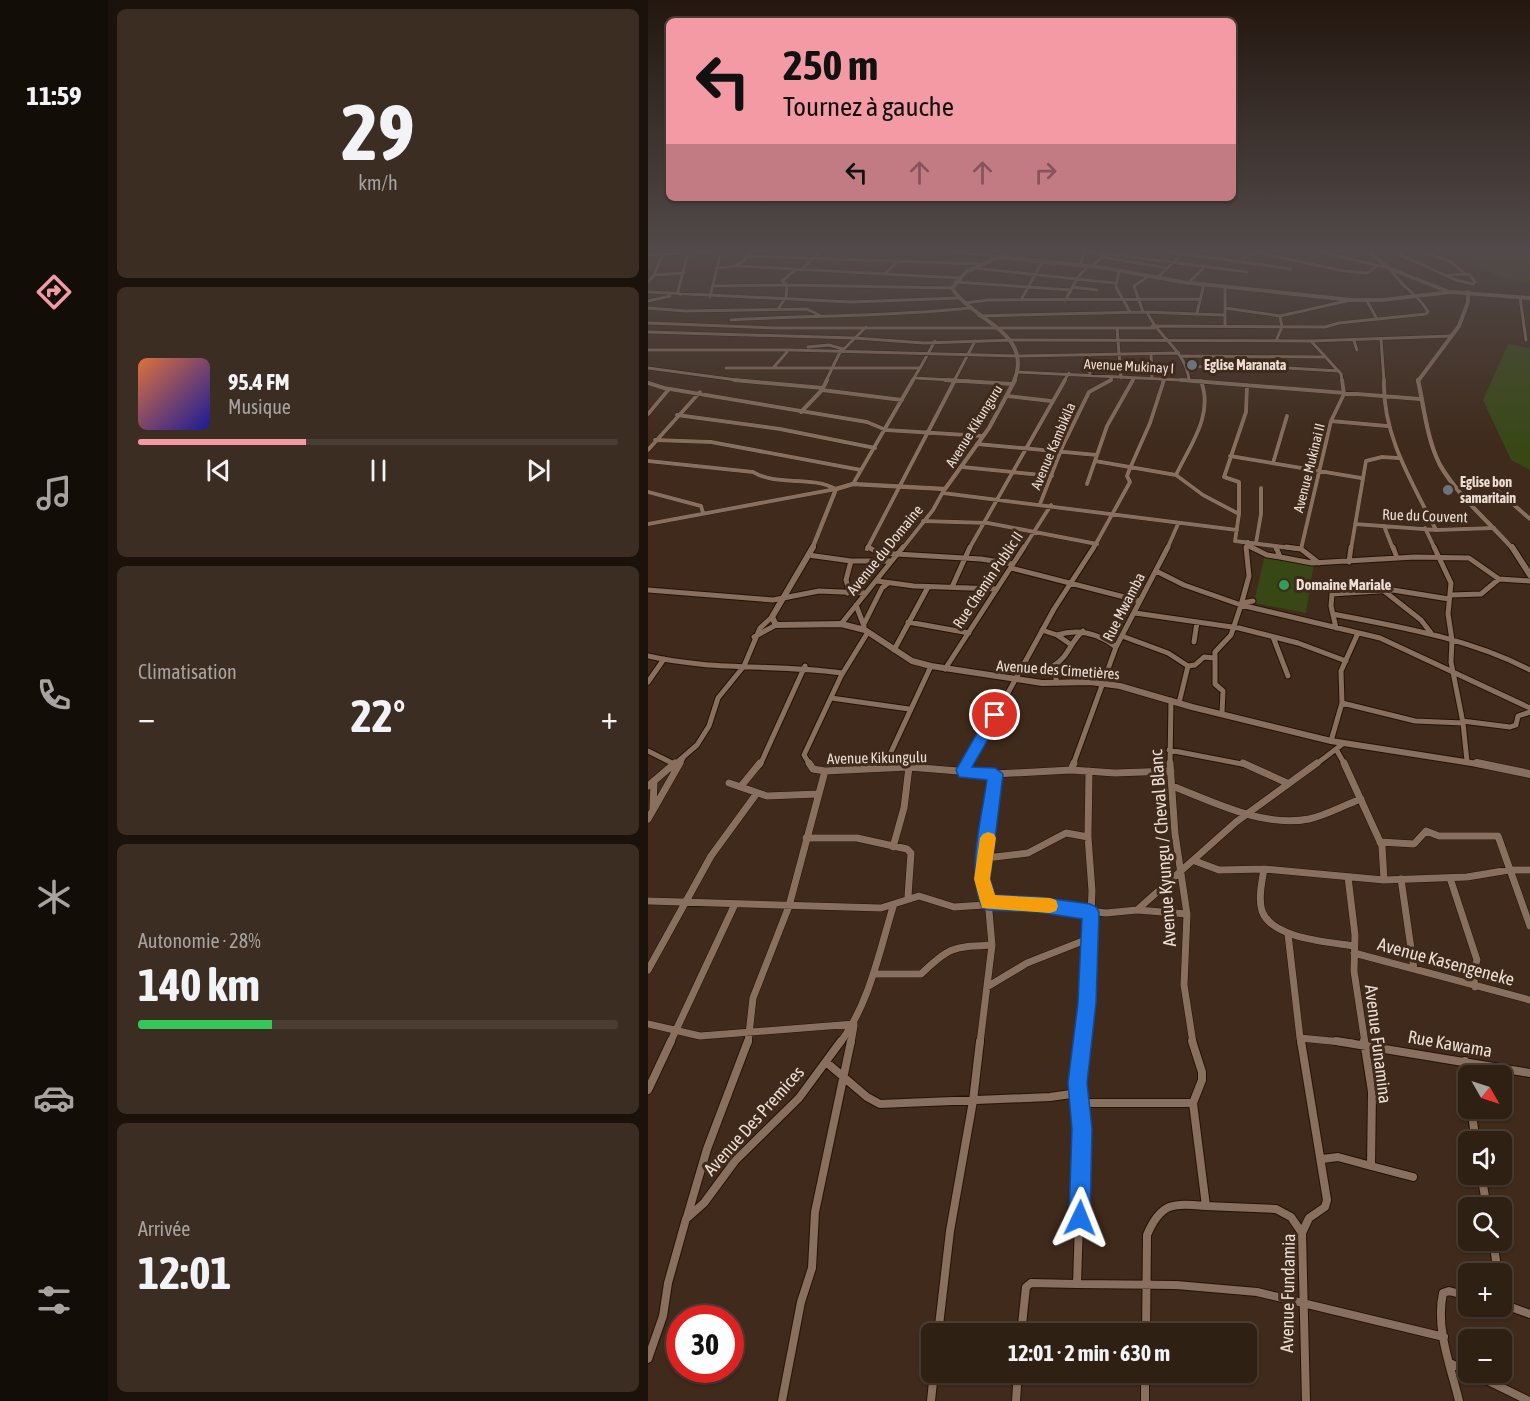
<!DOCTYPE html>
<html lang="fr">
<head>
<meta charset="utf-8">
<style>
  :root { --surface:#2f2014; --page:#3b2d22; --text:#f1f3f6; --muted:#a7a3a0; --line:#4a3e34; --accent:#f49aa4 }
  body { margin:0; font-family:"Asap Condensed",sans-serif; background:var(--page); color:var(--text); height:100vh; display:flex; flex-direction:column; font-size:22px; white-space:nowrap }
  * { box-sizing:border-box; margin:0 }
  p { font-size:20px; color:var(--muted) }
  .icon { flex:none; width:33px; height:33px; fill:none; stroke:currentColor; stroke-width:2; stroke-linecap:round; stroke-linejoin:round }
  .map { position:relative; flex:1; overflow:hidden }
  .drawer { display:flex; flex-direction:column; gap:9px; padding:9px; background:#1a120b; width:540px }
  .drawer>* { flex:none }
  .top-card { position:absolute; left:18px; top:18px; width:570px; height:183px; border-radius:9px; box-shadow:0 2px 4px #0004,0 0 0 2px var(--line); background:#f49aa4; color:#111; overflow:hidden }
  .needle { width:39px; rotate:129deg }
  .fabs { position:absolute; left:810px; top:1065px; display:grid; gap:12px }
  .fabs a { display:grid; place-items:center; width:54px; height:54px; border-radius:9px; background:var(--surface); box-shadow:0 2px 4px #0004,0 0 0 2px var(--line); font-size:30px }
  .speed { position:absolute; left:18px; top:1305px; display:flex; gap:12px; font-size:30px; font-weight:700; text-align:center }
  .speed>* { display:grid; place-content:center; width:78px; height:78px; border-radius:50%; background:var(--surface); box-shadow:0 2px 4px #0004,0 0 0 2px var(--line); line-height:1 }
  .speed .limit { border:9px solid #d22; background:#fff; color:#111 }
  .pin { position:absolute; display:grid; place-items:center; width:51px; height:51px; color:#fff; margin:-26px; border:3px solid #fff; border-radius:50%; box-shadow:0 2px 6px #0007 }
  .me { position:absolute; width:66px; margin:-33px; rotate:2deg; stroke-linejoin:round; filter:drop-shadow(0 0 4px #0008) }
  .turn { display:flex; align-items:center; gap:21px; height:126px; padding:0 18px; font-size:27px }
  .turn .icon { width:78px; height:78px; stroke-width:2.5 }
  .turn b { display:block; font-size:42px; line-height:51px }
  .lanes { display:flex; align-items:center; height:57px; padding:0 18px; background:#0003; justify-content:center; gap:30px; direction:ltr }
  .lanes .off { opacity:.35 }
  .big { font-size:45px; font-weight:700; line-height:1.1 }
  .drawer .tile { flex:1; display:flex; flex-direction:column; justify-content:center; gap:9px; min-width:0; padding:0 21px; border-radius:9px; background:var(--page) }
  .drawer .dial { align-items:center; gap:0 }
  .dial b { font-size:78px; line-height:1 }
  .song { display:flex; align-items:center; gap:18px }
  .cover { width:72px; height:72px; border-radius:9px; background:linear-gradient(135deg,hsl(20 70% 55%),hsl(240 70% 35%)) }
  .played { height:6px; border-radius:3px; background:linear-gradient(90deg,var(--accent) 35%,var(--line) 35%) }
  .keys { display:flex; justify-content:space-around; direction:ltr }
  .heat { display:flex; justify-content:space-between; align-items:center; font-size:33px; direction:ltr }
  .charge { height:9px; border-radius:4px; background:linear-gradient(90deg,#34c759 28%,var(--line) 0) }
  .trip { position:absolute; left:273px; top:1323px; width:336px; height:60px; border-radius:9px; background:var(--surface); box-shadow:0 2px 4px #0004,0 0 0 2px var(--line); font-weight:700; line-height:60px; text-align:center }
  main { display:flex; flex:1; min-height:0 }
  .tabs { display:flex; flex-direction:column; width:108px; justify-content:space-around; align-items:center; background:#130d08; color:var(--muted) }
  .tabs .icon { width:42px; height:42px }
  .tabs .current { color:var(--accent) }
  .tabs b { font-size:27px; color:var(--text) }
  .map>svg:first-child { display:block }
  .green { fill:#384815 }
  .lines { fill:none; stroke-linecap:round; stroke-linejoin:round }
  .minor-far4-casing { stroke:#261204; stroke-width:4 }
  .minor-far3-casing { stroke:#261204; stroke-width:4.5 }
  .minor-far2-casing { stroke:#261204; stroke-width:7 }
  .minor-far1-casing { stroke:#261204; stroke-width:8 }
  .minor-casing { stroke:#261204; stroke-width:10 }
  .tertiary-far3-casing { stroke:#261204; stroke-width:4.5 }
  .tertiary-far2-casing { stroke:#261204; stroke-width:5 }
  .tertiary-far1-casing { stroke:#261204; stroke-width:8 }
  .tertiary-casing { stroke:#261204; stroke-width:9 }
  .minor-far4 { stroke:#886f5e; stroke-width:3 }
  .minor-far3 { stroke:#886f5e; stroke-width:4 }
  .minor-far2 { stroke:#886f5e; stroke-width:5 }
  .minor-far1 { stroke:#886f5e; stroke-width:7 }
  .minor { stroke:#886f5e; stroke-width:8 }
  .tertiary-far3 { stroke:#886f5e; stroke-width:4 }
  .tertiary-far2 { stroke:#886f5e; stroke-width:4.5 }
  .tertiary-far1 { stroke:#886f5e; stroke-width:6 }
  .tertiary { stroke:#886f5e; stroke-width:8 }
  .route { fill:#1a73e8; stroke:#114b97; stroke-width:1.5 }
  .slow { fill:#f59e0b }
  .worship-dot { fill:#6b7280; stroke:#3f2a1b; stroke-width:2 }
  .leisure-dot { fill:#2e9e5b; stroke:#3f2a1b; stroke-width:2 }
  .labels { text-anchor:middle; stroke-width:6; stroke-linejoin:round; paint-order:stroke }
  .far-poi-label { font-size:14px; font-weight:bold; fill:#ecded5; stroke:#3f2a1b; text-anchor:start }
  .far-street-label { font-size:14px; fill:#ecded5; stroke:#3f2a1b }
  .street-label { font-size:15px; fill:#ecded5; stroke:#3f2a1b }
  .poi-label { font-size:15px; font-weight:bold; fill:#ecded5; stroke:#3f2a1b; text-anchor:start }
  .near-street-label { font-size:18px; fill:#ecded5; stroke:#3f2a1b }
</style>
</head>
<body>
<main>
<nav class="tabs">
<b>11:59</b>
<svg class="icon current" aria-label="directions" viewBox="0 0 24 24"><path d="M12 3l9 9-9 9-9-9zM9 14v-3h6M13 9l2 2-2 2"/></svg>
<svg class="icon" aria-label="music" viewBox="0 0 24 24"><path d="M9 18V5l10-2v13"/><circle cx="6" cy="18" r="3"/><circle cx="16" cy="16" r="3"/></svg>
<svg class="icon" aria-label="phone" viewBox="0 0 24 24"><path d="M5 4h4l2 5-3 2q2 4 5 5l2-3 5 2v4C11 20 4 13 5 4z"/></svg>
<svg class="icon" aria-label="climate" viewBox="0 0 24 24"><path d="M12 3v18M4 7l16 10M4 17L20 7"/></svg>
<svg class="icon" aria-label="car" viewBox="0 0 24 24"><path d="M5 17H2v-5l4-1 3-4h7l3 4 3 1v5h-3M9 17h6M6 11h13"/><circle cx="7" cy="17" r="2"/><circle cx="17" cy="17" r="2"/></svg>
<svg class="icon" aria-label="filters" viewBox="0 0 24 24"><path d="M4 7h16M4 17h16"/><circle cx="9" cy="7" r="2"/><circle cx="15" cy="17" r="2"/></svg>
</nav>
<section class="drawer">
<div class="tile dial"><b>29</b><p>km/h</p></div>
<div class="tile">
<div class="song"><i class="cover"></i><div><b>95.4 FM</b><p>Musique</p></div></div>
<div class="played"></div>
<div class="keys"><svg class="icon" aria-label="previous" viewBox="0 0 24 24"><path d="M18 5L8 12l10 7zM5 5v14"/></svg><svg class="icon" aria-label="pause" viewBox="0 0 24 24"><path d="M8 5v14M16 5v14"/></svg><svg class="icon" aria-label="next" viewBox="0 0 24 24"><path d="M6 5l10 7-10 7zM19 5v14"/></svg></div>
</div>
<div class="tile"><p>Climatisation</p>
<div class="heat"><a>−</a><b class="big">22°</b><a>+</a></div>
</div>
<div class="tile"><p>Autonomie · 28%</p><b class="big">140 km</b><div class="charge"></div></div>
<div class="tile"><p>Arrivée</p><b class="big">12:01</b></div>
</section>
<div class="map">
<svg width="882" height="1401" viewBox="0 0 882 1401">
  <rect width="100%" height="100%" fill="#3f2a1b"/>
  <!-- green -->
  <path class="green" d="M813 251H882V284L846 275 827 257Z
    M860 344 882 348V470L863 460 835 400Z
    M617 554 666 563 658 613 606 603Z"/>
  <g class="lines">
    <!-- minor-far4 casing -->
    <g class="minor-far4-casing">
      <path id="minor-far4" d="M303 251 351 257 361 251
        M438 251 599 272
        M516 251 643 269
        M602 251 696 271 719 273 729 266
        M668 251 740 268
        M743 251 808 280 825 284 827 282 821 274 800 275
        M775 252 803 262 816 273
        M0 255 73 251
        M99 256 331 264
        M454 257 519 268
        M589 261 610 252
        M87 265 96 261 103 251
        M432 265 437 251
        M444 267 456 254
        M68 268 89 266 311 278
        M325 268 466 283
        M153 270 173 251
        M146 271 134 281 139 285 304 288
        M471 271 468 287 482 312
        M237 274 250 261
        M6 275 36 273
        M509 278 536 252
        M0 282 6 275 15 253
        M307 282 423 290
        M540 283 558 266
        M64 286 139 285 138 297 130 309
        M577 286V325
        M424 287 449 290
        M0 292 203 302 311 298
        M32 295 30 291 39 257 43 253
        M62 297 73 251
        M872 297 878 340
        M373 300 394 262
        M0 301 22 296
        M417 301 430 277 440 266
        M719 301 729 319
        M317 303 340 300 552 299
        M0 308 37 311 159 309 171 315
        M577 308 632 316 703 300
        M495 312 486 286 501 276
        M499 312C510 338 538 350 541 380
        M549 313 556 284
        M331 316 495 312 576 315
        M83 320C163 315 243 317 322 308
        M0 323 129 328H506
        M504 326 677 327 691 323 778 314 780 312C771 294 751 286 742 268
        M469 328 473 378
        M0 332 206 338 276 343 366 340 663 341 803 336
        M733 339 736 381
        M628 341 634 327 632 316
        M663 341 693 374 694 381
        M706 341 709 350
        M160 347 181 345 195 349
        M0 350H145
        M143 350 370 356 531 353
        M503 354 504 379
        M441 355 442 375
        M534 356 676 357
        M540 367 603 366 691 371
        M0 368 96 381
        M78 368H272L287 341
        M125 368 139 352
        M369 372 553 381
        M267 378 321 381
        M178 381 191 354 218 327
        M264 381 272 368
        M306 381 327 341
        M416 381 421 373
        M462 381 464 377
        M484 381 485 379
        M515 381 516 379"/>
    </g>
    <!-- minor-far3 casing -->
    <g class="minor-far3-casing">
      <path id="minor-far3" d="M86 380 175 388
        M297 380 365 384
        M533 380 772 399
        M736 380C734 435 764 482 788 530
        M0 383 16 388 219 422 238 430 334 436
        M599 385 598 412 576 477 591 482V514L587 541 651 549
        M174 390 254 400
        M360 396 403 401
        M153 412 174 390 179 380
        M0 414 21 389
        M29 415 132 429 227 448
        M683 421 739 426
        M7 440 63 442 213 470
        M329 444 449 455
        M0 450 52 392
        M582 456 713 478
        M0 461 105 472C130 487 162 475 188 489
        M447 461 528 475 555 495 591 514
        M625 463 639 416
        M483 466 502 423 516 380
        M314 467 404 476
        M528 475C542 445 566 415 553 381
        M205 484 265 380
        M439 484 459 426 485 380
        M842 484 882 519
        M809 488 860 478
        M0 492 53 506 55 513
        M295 493 589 530
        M392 504 415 445 441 392 463 380
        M275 521 340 523 449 544
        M0 524 188 489
        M707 524 788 530 846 528
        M736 526 745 549
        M777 528 787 549
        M608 543 613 514V488
        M599 545 606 549
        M627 546 628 549
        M219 549 307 380
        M254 549 285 510 296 490
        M321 549 417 380
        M375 549 403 505
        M445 549 482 482 479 476 482 468
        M519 549 530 524
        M598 549 600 542
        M653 549 683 421 696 394 694 380
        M703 549 718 461 734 457 750 458"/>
    </g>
    <!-- minor-far2 casing -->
    <g class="minor-far2-casing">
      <path id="minor-far2" d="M220 547 231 553 333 559 365 564
        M603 547 619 555 632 557
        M628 547 632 557 664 563 767 557 821 558 851 579 882 581
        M638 547 653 549 671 563
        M745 547 749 558
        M786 547 803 583 800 614 804 640 803 662 815 723 819 761
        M160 555 203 561H243
        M701 562 703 547
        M363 568 492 601
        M508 571 536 585 593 605 601 576 598 547
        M229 581 266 586 349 589
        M304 587 322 547
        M0 590 125 600 171 591 218 593
        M736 591 773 620 783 633
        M199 593 201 590 198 580 203 561
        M803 595 833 594 851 579
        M594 603 605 601
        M208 605 216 626
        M487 613 591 628 650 643 698 661
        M685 614C752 627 820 638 882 670
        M260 622 321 633
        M193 624 255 547
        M216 624 234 588 240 583
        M688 628 683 606 684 594 745 590 801 599
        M394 630 409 635 422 644
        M409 635C431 628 450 633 468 647
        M474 636 520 653 540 666 547 665 556 657 566 658
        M106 637 128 625
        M625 637 640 676
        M546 642 549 622
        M246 650 280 587
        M0 656C64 671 129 664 194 673
        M297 669 376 547
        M0 682 16 659
        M409 683 405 666C420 658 422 642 435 631
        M183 698 261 709
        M531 703 540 666
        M694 703 767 721 815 723
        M574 713 575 691 567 684V652L583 635 593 605 732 638 882 708
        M814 721 862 727 868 725 870 716 882 712
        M683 741 694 703 693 671 710 633
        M688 749 697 765
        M521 750 599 765
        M0 751 26 764
        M26 765 49 745 61 726 70 698 96 666 112 628 124 617
        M31 765 35 758
        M112 765 157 666
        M162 765 156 755 193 676 220 632
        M237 765 283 666
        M317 765 344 722 406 609 446 547
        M425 765 468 647 520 547
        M522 765 523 700
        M667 765 696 743"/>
    </g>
    <!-- minor-far1 casing -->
    <g class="minor-far1-casing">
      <path id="minor-far1" d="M161 763 165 769 177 771 261 767 347 774 423 770 467 773 523 771
        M522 763 527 834 539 914 536 985 545 1043
        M595 763 639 783
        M696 763 734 846 736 880
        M236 768 238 763
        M423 770 426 763
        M317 773 318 763
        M81 783 119 796 170 794
        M94 785 112 763
        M0 786 27 763
        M524 786C566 802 615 828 661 819 679 815 696 805 713 799
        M5 809 6 781
        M0 819 32 763
        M158 838H209L259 849 263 853 260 896
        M732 842 766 844 778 831 791 836H850L882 926
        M245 847 256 808 261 767
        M338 858 380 853 418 833 440 837
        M547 861 571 870 616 869 736 880 819 877 861 870H882
        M616 869C614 882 610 898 614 911 624 939 681 942 706 946
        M700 877 707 935 706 971 717 1043
        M802 878 829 960 825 972 827 987
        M753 879 766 969
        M0 901 233 908 271 896 306 907 366 903 458 913 489 910 588 822 669 763
        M489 910 539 914
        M640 934 652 1038 704 1043
        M706 953 882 1000
        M0 970 63 856 109 793
        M225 974H273C302 946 305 947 344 945
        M339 987 379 963 440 939
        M0 1024 52 1036 206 1024
        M652 1038 653 1043
        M22 1043 87 904
        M100 1043 105 998 141 906 177 771
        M192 1043C221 1004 231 953 245 907
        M203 1043 206 1026
        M332 1043 344 945 340 900 334 879 347 774
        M434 1043 439 1003 444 891 440 837 441 771"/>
    </g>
    <!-- minor casing -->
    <g class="minor-casing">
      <path id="minor" d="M544 1041 554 1072V1080L545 1103 558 1206 628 1209 643 1217 654 1233
        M653 1041 679 1200 677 1207 661 1218 654 1233 658 1401
        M688 1041 882 1073
        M817 1061 820 1079
        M178 1062 219 1097 232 1104 402 1097 430 1093
        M0 1090 23 1041
        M433 1103H545
        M823 1108 828 1142
        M674 1159 690 1157 723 1166 724 1092 716 1041
        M723 1166 765 1177
        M833 1174 839 1208
        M39 1217 59 1149 100 1041
        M845 1240 850 1274
        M429 1284 528 1285 609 1292 796 1337
        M854 1294 855 1304
        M854 1304 882 1314
        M290 1334 302 1231 325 1101 332 1041
        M373 1334 378 1287 383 1283 429 1284 434 1129 429 1083 434 1041
        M498 1334 499 1235C513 1202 525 1203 558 1206
        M0 1359 15 1316 20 1283 38 1219 56 1203 87 1161 151 1098 193 1041
        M802 1363 820 1372
        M497 1372V1401
        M822 1372 881 1401
        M134 1401 153 1302 164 1268 167 1212 203 1041
        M283 1401 286 1372
        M368 1401 370 1372
        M811 1401C803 1367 787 1328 795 1293L801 1291 820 1296"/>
    </g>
    <!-- tertiary-far3 casing -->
    <g class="tertiary-far3-casing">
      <path id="tertiary-far3" d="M721 251 740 268 799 291
        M366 381C386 333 325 321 304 288L318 272 351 257 458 268 534 282 703 300H734L803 292 882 298
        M770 381 811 326 820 302V292"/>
    </g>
    <!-- tertiary-far2 casing -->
    <g class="tertiary-far2-casing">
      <path id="tertiary-far2" d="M770 380C776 407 779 440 792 465 810 496 841 522 865 549
        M164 549 188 489 205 484 297 489 341 428 367 380"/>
    </g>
    <!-- tertiary-far1 casing -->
    <g class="tertiary-far1-casing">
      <path id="tertiary-far1" d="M165 547 124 617 128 625 193 624 217 630 264 661 283 666 394 683 442 682 472 686 544 707 683 741 836 765
        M864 547 882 575"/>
    </g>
    <!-- tertiary casing -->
    <g class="tertiary-casing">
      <path id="tertiary" d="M829 763 882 774"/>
    </g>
    <!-- minor-far4 -->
    <use href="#minor-far4" class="minor-far4"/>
    <!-- minor-far3 -->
    <use href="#minor-far3" class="minor-far3"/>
    <!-- minor-far2 -->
    <use href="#minor-far2" class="minor-far2"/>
    <!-- minor-far1 -->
    <use href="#minor-far1" class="minor-far1"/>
    <!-- minor -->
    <use href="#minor" class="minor"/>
    <!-- tertiary-far3 -->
    <use href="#tertiary-far3" class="tertiary-far3"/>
    <!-- tertiary-far2 -->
    <use href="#tertiary-far2" class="tertiary-far2"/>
    <!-- tertiary-far1 -->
    <use href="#tertiary-far1" class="tertiary-far1"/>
    <!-- tertiary -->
    <use href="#tertiary" class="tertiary"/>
  </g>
  <!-- sky -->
  <linearGradient id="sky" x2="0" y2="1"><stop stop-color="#23170f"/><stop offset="0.56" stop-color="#524a4a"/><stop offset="1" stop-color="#524a4a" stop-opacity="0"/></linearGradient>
  <rect width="882" height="447" fill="url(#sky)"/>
  <!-- route -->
  <path class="route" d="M347 709 354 715 324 767 347 768 355 774 342 879 347 895 390 897 442 904 448 907 451 912 448 1003 439 1083 444 1129 442 1218 439 1226 432 1229 424 1226 421 1218 424 1129 420 1083 430 1003 434 919 390 912 340 910 334 908C318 872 334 818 339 780L311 777 308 770 342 711Z"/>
  <!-- slow -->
  <path class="slow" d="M340 832 346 834 348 838 342 879 347 895 402 898 408 900 410 906 408 911 402 913 334 908 326 879 332 838 335 834Z"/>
  <!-- markers -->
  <g class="worship-dot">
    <circle cx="544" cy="365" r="6"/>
    <circle cx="800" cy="490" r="6"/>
  </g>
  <circle class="leisure-dot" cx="636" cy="585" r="6"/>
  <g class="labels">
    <!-- far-poi labels -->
    <g class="far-poi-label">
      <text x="556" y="370">Eglise Maranata</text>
      <text x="812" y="487">Eglise bon<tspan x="812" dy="16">samaritain</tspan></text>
    </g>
    <!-- far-street labels -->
    <g class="far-street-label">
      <text transform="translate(481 366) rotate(3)" y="5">Avenue Mukinay I</text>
      <text transform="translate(326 426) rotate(-58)" y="5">Avenue Kikunguru</text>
      <text transform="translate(405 446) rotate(-67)" y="5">Avenue Kambikila</text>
      <text transform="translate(661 468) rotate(-76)" y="5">Avenue Mukinai II</text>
    </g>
    <!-- street labels -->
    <g class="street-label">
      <text transform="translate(777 516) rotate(2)" y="5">Rue du Couvent</text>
      <text transform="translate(237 550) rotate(-51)" y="5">Avenue du Domaine</text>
      <text transform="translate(340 580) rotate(-56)" y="5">Rue Chemin Public II</text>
      <text transform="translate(476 607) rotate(-63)" y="5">Rue Mwamba</text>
      <text transform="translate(410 670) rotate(4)" y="5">Avenue des Cimetières</text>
      <text transform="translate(229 758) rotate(-1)" y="5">Avenue Kikungulu</text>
    </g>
    <!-- poi labels -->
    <g class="poi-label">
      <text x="648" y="590">Domaine Mariale</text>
    </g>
    <!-- near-street labels -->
    <g class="near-street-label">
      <text transform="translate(515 848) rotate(-94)" y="6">Avenue Kyungu / Cheval Blanc</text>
      <text transform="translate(798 962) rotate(15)" y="6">Avenue Kasengeneke</text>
      <text transform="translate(730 1044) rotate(83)" y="6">Avenue Funamina</text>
      <text transform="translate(802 1044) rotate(10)" y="6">Rue Kawama</text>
      <text transform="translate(106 1121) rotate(-48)" y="6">Avenue Des Premices</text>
      <text transform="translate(640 1293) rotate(-89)" y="6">Avenue Fundamia</text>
    </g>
  </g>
</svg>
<div class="fabs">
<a><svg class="needle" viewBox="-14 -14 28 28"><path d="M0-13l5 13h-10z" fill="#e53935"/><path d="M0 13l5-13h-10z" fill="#a7a3a0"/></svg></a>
<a><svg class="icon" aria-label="sound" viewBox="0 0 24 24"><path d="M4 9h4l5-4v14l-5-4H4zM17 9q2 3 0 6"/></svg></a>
<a><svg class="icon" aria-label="search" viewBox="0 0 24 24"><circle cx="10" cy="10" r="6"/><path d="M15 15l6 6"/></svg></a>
<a>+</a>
<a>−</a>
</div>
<div class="speed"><div class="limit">30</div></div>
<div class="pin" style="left:347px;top:715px;background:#d93025"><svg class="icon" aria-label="arrive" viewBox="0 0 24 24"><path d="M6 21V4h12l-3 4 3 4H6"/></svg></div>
<svg class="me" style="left:432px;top:1218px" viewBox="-20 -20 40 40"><path d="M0-17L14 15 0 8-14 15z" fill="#1a73e8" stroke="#fff" stroke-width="4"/></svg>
<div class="trip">12:01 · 2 min · 630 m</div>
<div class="top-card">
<div class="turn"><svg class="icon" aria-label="left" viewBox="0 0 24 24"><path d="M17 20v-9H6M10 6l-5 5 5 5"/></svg><div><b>250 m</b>Tournez à gauche</div></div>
<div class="lanes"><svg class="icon" aria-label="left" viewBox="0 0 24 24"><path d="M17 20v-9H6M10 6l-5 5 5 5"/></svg><svg class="icon off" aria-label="ahead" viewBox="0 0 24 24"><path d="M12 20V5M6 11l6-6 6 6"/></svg><svg class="icon off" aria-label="ahead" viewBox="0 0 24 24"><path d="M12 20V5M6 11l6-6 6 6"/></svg><svg class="icon off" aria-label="right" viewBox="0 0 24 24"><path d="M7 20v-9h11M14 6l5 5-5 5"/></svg></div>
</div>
</div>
</main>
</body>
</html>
